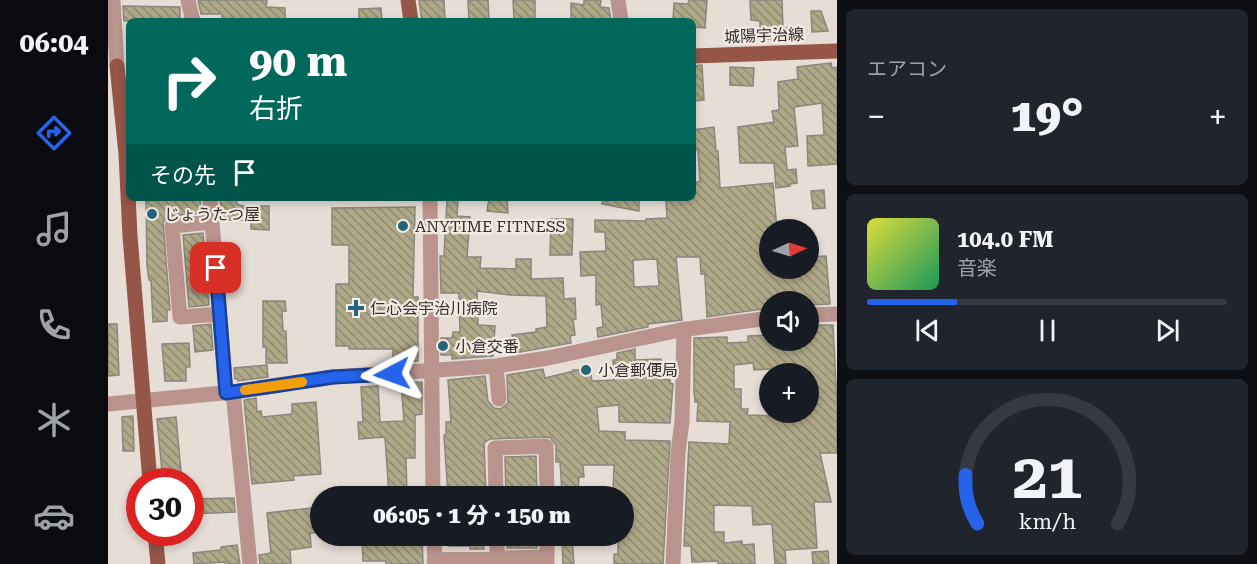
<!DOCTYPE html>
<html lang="ja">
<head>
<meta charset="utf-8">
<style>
  :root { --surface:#171b24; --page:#20242c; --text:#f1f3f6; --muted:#9ea1a6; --line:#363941; --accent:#2563eb }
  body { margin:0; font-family:"Roboto Serif","Noto Sans JP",serif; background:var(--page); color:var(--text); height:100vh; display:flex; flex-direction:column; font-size:22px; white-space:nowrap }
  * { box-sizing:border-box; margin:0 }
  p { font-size:20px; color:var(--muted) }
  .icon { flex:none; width:33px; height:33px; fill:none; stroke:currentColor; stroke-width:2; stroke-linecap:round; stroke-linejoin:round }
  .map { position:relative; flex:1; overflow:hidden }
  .side { display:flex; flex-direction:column; gap:9px; padding:9px; background:#0d0f14; width:420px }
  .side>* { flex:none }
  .hud { position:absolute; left:18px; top:18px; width:570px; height:183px; border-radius:9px; box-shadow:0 3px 9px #0003; background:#00695c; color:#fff; overflow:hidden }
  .needle { width:39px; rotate:86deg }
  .fabs { position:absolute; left:651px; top:219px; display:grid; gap:12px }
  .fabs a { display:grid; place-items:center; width:60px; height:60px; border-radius:50%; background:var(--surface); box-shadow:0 3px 9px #0003; font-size:30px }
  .speed { position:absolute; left:18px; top:468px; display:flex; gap:12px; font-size:30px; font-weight:700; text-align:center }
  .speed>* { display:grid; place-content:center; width:78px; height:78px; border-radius:50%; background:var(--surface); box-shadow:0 3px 9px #0003; line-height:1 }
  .speed .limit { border:9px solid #d22; background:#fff; color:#111 }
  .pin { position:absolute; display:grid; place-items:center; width:51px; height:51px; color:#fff; margin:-26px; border-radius:12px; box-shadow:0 3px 9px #0006 }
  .me { position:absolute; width:66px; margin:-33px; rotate:266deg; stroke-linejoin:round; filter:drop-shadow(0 0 4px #0008) }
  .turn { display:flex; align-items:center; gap:21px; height:126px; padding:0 24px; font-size:27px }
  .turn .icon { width:78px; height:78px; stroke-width:2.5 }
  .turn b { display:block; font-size:42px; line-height:51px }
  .then { display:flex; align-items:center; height:57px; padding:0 24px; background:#0003; gap:12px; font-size:22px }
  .big { font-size:45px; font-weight:800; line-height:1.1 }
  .side .card { flex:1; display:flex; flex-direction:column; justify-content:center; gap:9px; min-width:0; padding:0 21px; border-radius:9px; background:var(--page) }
  .side .dial { align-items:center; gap:0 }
  .dial svg { height:156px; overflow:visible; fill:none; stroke:var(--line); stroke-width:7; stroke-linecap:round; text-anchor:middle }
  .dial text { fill:var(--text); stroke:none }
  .song { display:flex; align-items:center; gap:18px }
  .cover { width:72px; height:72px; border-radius:9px; background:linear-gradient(135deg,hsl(60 70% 55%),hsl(150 70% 35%)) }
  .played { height:6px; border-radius:3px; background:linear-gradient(90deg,var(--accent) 25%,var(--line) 25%) }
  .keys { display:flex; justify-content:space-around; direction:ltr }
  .heat { display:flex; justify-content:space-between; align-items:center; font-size:33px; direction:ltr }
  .trip { position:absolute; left:202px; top:486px; width:324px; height:60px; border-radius:30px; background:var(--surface); box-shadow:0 3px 9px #0003; font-weight:800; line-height:60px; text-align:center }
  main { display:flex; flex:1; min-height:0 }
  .menu { display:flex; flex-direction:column; width:108px; justify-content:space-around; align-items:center; background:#090b0e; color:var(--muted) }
  .menu .icon { width:42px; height:42px }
  .menu .selected { color:var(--accent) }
  .menu b { font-size:27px; color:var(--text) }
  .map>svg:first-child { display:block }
  .building { fill:url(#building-back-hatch); stroke:#89877d; stroke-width:1.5; fill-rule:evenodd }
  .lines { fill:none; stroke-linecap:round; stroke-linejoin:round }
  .minor { stroke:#ba948c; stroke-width:15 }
  .major { stroke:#955547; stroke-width:15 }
  .route-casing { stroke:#184099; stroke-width:15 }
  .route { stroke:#2563eb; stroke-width:10 }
  .slow { stroke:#f59e0b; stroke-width:10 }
  .poi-dot { fill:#26647a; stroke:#f3eae2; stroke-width:2 }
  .labels { text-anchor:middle; stroke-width:4.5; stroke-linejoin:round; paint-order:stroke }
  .street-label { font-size:16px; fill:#322f2c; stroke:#f3eae2 }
  .poi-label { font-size:16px; fill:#322f2c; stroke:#f3eae2; text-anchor:start }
</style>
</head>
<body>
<main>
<nav class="menu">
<b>06:04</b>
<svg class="icon selected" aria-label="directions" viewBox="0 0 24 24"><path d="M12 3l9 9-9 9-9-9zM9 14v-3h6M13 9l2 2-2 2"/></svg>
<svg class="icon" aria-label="music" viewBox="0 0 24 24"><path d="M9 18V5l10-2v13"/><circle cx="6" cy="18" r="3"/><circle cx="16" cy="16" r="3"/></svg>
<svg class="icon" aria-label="phone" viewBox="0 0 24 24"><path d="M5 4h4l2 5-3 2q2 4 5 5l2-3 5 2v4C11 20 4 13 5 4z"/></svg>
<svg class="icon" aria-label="climate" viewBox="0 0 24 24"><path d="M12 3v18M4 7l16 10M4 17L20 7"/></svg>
<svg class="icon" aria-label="car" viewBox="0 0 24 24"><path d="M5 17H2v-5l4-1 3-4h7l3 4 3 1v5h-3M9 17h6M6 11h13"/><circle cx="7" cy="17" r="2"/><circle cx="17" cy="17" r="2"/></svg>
</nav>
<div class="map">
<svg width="729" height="564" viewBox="0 0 729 564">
  <defs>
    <pattern id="building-back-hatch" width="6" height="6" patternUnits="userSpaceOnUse" patternTransform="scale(1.5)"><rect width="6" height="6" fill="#b0a989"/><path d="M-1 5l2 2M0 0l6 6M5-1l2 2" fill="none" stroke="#908a70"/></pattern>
  </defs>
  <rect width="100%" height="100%" fill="#e6ddd5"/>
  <!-- building -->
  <path class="building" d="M90 0H159L158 7 177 8V21H114V14H93Z
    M311 0H336L337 21H314Z
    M360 0H380L381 21H361Z
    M405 0H427V21H406Z
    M476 0H493L492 7 501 8 503 21H463V3L476 5Z
    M581 0H599L597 28 585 27V21H565L566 3 580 4Z
    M642 0H674L675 28H679V38L652 39V21L643 20Z
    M15 6 72 7V21H16Z
    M273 8 274 21H251V9Z
    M703 11H713L720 31 704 32Z
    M723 63 724 68 729 67V164L700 166 699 136 716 135 714 103 686 107 690 146 677 147 679 170 688 169 689 183 682 184V186L668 188 666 163H632L630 127 666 122 664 111 671 110 670 82 690 79 689 67Z
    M594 65 596 100 585 101V66Z
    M622 67 646 68 645 86 622 85Z
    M606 127 608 151H610L612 188 665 183 669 230H662V268H675V270L700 268V257L718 256 722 304 700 305V302H662V308L599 317 597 277V274H593L592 257H568L574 320 540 324V327L490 337 489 328 495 327 493 304 488 305V275L473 276 472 252 498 251 497 232H487V220L538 221V219L559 218 558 201H562V198H586L585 182H592L590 150H585V130ZM549 259 551 286 526 287 525 260Z
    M716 190 717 208 705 209 703 191Z
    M38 198H92L93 213 62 216 55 222 62 310H59V321L45 322 43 280H41L39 266Z
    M112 198H128L129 204 134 206H161V230L143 229V220H114Z
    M381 198H399L400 213 379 211Z
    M495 198 531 199V211L494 204Z
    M339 200H350L349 216 362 217 359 257H373L372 268 408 269V259H423V279L455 278 456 299 467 298 468 319H465L467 335 462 336 463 343 407 353 404 335 428 332V329L439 327 438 296 403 295 369 291 370 325 387 326 385 356 344 359V355H333V338H344L345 332H352L351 293H333L332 256H336Z
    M307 207 305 297H310V361L285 363V349H241V346H228V284H241V245H224V208Z
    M443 219H465L464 255H442Z
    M95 233 101 305 81 307 75 235Z
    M155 301H177L178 311H174L175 331H178L179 363H158V347H155Z
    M0 324H9L11 375 0 376Z
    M103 324 105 350 87 352 85 326Z
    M700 325H725L729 403V453H712L723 502H706L709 548 677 550 678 564H667L664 524 645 525 644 506 606 505V532H616V543L634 541V545L646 544 647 564H610V561L584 562 583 546H576L581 442 621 444 622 422 589 421 590 402H587L586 391V338L619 337V343L640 342V336L662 335V340H700ZM645 363 646 370 662 369V374H700V412H674V416L639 415 640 409H633V389H626V365Z
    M81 343 82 367H78V381H57L54 344Z
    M527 349V360L553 359 554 379 562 380V383L565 384 562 423 511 422V405L489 407 491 431 517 432V440L562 441 555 564H506V554H510V539H516V496H507V492H505L506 465H475L476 477H471L470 492 454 493 452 462H448V445L442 437 382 439 376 443 378 496H340L336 435H338V422H343L340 380 377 376 380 401 386 408 392 409 400 403 399 375 435 369 437 378 466 371 465 370H482L484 381 506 380 505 360H509V353Z
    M159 365 160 377 130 381V379H127L126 368Z
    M314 382V414L307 415V458H298L299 496H281L277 437 251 439 250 422H255L253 387 270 386 272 422 296 421 293 383Z
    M148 398 149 412 153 411 154 417 184 414V404L208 402 213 474 185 476 186 480 144 484 136 400Z
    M25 416 26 451H15L14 417Z
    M68 417 74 482H55L49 419Z
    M428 456 429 495 426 496H398L397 457Z
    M126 498 127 512 82 514V499Z
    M212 507 213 532 202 533 203 547 182 550 183 564H152L151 555 163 553 159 513Z
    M262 536H314L315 564H278V561H255L254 539H262Z
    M341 536H374L376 549H362V546H341Z
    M399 536H429V548H399Z
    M454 537H464L466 564H455Z
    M129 545 132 564H118L117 562 86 564 85 553 113 550V547Z
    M720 551 721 564H705L704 552Z"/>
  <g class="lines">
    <!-- minor -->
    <path class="minor" d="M5 0 9 66
      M80 0 85 21
      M510 0 513 21
      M102 198 118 393
      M322 198 325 496
      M104 222 64 226 72 317 111 314
      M700 315 729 314
      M388 366 391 399
      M125 392 142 564
      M0 404 125 392 225 377 388 366 440 358 572 330 662 318
      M388 496 387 448 438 446 439 496
      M326 536 327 564
      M389 536V564
      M439 536V564
      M326 560 439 557
      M565 564 570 453 574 421 576 329"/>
    <!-- major -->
    <path class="major" d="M300 0 303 21
      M585 56 729 51
      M9 66 18 154 22 236 42 482
      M47 532 50 564"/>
  </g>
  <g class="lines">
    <!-- route casing -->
    <g class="route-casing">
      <path id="route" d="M108 268 118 393 225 377 284 374"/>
    </g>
    <!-- route -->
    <use href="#route" class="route"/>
    <!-- slow -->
    <path class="slow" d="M137 390 194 382"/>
  </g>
  <!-- markers -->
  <g class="poi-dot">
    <circle cx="44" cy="214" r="6"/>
    <circle cx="295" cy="226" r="6"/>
    <path d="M245 299h6v6h6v6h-6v6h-6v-6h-6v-6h6z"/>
    <circle cx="335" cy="346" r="6"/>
    <circle cx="478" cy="370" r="6"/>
  </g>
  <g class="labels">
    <!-- street labels -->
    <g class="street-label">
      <text transform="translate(656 35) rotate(-2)" y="6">城陽宇治線</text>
    </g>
    <!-- poi labels -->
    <g class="poi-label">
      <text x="56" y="220">じょうたつ屋</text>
      <text x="307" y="232">ANYTIME FITNESS</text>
      <text x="262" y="314">仁心会宇治川病院</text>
      <text x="347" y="352">小倉交番</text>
      <text x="490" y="376">小倉郵便局</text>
    </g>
  </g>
</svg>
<div class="fabs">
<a><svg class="needle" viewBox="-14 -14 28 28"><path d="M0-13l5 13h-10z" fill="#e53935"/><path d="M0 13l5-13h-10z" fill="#9ea1a6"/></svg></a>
<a><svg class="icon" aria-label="sound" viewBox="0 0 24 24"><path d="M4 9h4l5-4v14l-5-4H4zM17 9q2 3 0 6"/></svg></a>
<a>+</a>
</div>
<div class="speed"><div class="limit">30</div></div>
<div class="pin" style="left:108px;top:268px;background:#d93025"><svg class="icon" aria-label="arrive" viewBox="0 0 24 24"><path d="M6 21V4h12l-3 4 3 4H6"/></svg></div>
<svg class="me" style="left:284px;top:374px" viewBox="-20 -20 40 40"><path d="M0-17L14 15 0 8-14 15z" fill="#2563eb" stroke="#fff" stroke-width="4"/></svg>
<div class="trip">06:05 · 1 分 · 150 m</div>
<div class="hud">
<div class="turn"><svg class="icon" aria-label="right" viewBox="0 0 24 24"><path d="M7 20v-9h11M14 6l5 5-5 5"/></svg><div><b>90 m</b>右折</div></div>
<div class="then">その先<svg class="icon" aria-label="arrive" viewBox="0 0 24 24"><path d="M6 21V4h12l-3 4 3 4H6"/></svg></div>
</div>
</div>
<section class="side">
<div class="card"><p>エアコン</p>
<div class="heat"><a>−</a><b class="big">19°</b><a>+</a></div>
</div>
<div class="card">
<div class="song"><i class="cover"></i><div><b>104.0 FM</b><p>音楽</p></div></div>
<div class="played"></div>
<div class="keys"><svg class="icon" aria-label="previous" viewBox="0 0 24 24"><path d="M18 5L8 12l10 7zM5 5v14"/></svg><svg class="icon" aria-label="pause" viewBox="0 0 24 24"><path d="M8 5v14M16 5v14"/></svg><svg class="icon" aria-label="next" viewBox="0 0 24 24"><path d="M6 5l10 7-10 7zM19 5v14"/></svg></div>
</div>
<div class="card dial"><svg viewBox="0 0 100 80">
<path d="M14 69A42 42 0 1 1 86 69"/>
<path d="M14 69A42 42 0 0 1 8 44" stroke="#2563eb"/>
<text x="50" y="56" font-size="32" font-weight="700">21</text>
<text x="50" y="72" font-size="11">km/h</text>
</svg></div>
</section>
</main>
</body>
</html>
